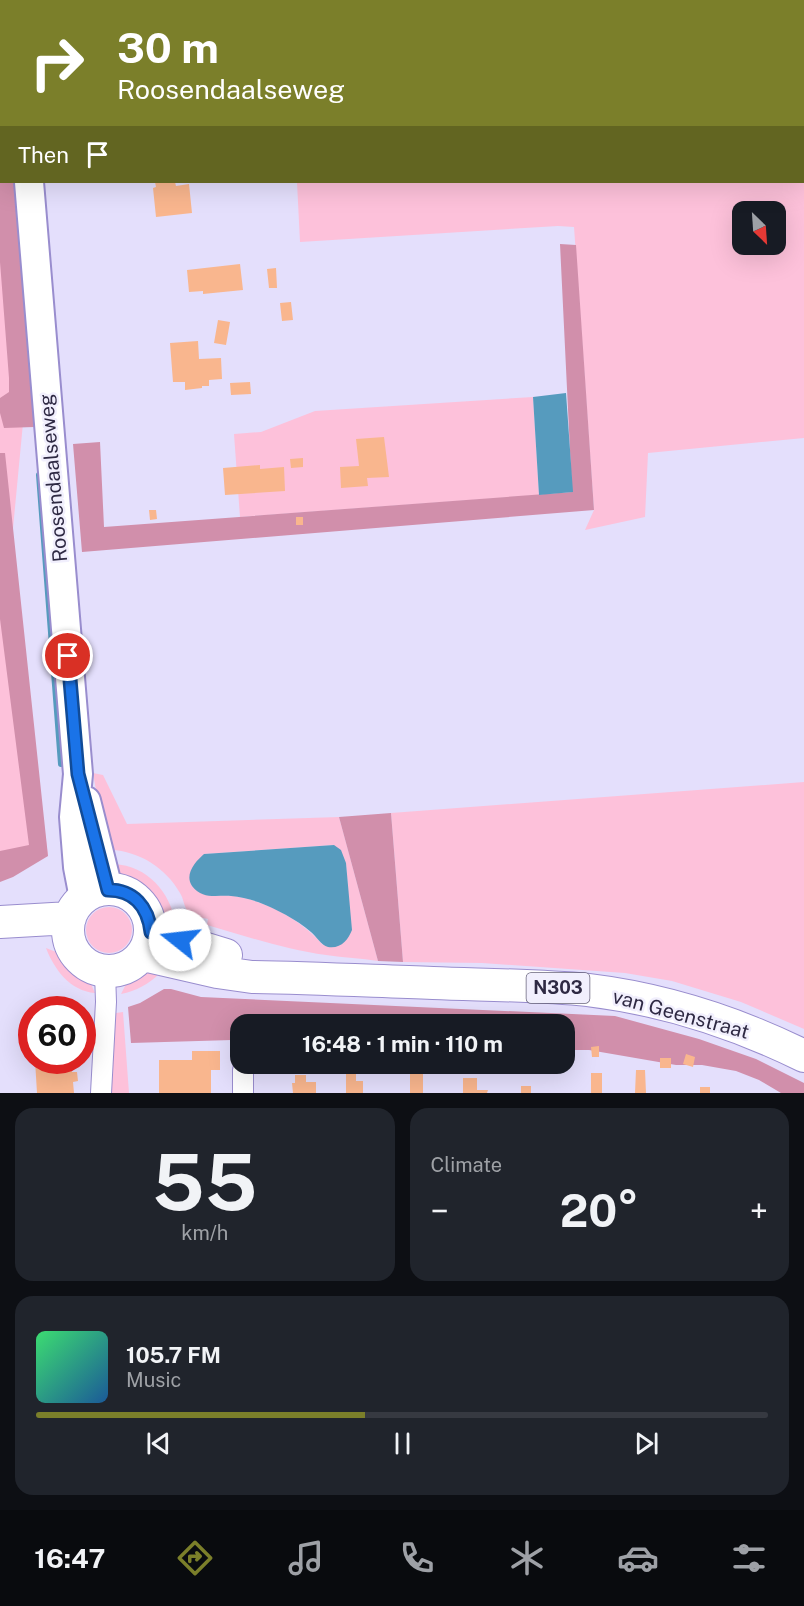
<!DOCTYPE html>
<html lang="en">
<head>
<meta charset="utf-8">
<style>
  :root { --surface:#171b24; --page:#20242c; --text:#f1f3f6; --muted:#9ea1a6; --line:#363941; --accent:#7b7f2a }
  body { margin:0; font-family:"Public Sans",sans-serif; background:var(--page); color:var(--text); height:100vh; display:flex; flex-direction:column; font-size:22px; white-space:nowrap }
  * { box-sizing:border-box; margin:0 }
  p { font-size:20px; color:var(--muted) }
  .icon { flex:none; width:33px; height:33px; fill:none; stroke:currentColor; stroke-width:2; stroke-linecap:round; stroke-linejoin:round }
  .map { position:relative; height:1093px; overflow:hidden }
  .sheet { display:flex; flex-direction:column; gap:15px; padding:15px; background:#0d0f14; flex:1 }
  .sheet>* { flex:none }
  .top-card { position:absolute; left:0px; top:0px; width:804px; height:183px; box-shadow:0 6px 24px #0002; background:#7b7f2a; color:#fff; overflow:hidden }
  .needle { width:39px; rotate:155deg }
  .controls { position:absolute; left:732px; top:201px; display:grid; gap:12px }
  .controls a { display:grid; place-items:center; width:54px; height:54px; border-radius:12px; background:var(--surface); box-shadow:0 6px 24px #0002; font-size:30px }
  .speed { position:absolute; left:18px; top:996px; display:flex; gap:12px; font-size:30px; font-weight:700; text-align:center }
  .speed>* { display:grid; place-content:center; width:78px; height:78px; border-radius:50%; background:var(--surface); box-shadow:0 6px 24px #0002; line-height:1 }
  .speed .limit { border:9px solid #d22; background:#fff; color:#111 }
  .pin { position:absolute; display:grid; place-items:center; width:51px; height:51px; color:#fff; margin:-26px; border:3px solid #fff; border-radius:50%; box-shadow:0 2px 6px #0007 }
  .me { position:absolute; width:66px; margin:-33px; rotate:286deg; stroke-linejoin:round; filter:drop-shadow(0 0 4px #0008) }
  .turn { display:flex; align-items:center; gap:21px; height:126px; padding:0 18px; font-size:27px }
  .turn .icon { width:78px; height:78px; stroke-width:2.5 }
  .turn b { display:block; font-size:42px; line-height:51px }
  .then { display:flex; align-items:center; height:57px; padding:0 18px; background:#0003; gap:12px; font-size:22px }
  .big { font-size:45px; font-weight:700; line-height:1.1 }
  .sheet .card { flex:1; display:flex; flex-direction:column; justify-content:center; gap:9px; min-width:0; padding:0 21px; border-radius:18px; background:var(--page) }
  .sheet .dial { align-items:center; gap:0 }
  .dial b { font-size:78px; line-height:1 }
  .song { display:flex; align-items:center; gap:18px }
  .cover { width:72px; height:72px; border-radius:9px; background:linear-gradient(135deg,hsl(140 70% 55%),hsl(210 70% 35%)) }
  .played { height:6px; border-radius:3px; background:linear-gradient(90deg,var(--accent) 45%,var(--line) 45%) }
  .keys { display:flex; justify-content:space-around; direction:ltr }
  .heat { display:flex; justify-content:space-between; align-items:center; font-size:33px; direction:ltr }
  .sheet .tiles { flex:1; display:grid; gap:15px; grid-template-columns:1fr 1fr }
  .card:last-child { grid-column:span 2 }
  .trip { position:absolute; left:230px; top:1014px; width:345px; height:60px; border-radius:18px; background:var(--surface); box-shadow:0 6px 24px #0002; font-weight:700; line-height:60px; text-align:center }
  .tab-bar { display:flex; height:96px; justify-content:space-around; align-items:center; background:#090b0e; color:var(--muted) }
  .tab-bar .icon { width:42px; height:42px }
  .tab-bar .active { color:var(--accent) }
  .tab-bar b { font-size:27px; color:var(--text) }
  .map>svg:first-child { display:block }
  .green { fill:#fdc1da; fill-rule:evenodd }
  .forest { fill:#d18fab }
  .water { fill:#569bbe }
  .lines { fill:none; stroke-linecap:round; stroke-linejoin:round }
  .stream { stroke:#569bbe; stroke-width:6 }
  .building { fill:#f9b68e }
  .street-casing { stroke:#998dce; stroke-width:22 }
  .secondary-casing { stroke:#998dce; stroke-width:32 }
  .primary-casing { stroke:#998dce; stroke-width:34 }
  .street { stroke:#fff; stroke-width:20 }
  .secondary { stroke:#fff; stroke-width:28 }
  .primary { stroke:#fff; stroke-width:32 }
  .route-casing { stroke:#114b97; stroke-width:15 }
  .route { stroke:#1a73e8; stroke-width:10 }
  .labels { text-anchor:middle; stroke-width:5; stroke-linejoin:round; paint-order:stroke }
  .shield { fill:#f1effd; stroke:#68647b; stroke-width:1.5 }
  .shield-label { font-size:18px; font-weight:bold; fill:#2e2943 }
  .street-label { font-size:20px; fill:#2e2943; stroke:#f1effd }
</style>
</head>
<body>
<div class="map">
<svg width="804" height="1093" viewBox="0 0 804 1093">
  <rect width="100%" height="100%" fill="#e4dffc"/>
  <!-- green -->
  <path class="green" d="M802 40H804V438L648 453 645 517 585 530 594 510 574 227 558 226 300 242 297 182H802ZM742 212H776V244H742Z
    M0 104 2 182 25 402 10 560 48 856 0 873Z
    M533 397 539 495 240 517 234 434 261 432 315 411Z
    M93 773 103 775 127 824 339 817 378 961C361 958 344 958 326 955 286 950 246 936 207 925L208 919C203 918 195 917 190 914 184 909 184 899 180 893 166 868 139 851 111 850L104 836ZM334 845 346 863 348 889 323 945C302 920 267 901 234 896 214 893 209 901 191 885L204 854Z
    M804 782V1029L741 1002 672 981 625 973 482 963 403 962 391 813Z
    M114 864C148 866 170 892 176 924L166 921 151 894 117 871Z
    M86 930a23 23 0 1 1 46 0a23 23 0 1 1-46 0Z
    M46 948 56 952 75 972 91 984 95 993C70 991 54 969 46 948Z
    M152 969 160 973C149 984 136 991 121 994L127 982Z
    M123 1012 129 1093H109L114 1023 116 1013Z"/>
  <!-- forest -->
  <path class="forest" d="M0 64 2 182H14L34 427 4 428 0 413V398L9 392V378L0 262Z
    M560 244 576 245 594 510 82 552 73 444 100 442 104 527 572 492Z
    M0 453H5L48 856 13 877 0 882V851L29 845 0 619Z
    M391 813 403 962 378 961 339 817Z
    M164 989H171L201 997 615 1016 699 1039 756 1059 804 1083V1093H781L759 1080 736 1071 702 1065H676L589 1050H564V1024H240V1058L232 1040 131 1043 128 1007 140 1003Z"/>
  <!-- water -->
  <path class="water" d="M566 393 573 492 539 495 533 397Z
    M334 845 341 850 346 863 352 930C348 940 341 949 328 947 321 945 316 936 311 932 296 919 276 909 258 902 250 899 240 897 231 896 216 895 203 900 192 886 184 874 196 861 204 854Z"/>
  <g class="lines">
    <!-- stream -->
    <path class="stream" d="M39 475 61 764"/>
  </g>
  <!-- building -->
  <path class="building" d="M155 182H175L176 186 189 184 192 213 156 217 153 188 156 187Z
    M240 264 243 290 203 294V291L189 292 187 270Z
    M276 268 277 288H269L267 269Z
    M291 302 293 320 282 321 280 303Z
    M218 320 230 322 226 345 214 343Z
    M198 341 199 359 221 358 222 379 209 380V386H202V388L185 390V382H173L170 343Z
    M250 382 251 394 231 395 230 383Z
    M384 437 389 477 367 478 368 486 341 488 340 467 359 466 356 439Z
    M303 458V467L291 468 290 459Z
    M260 465V469L284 467 285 491 225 495 223 468Z
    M149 510H156L157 519 150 520Z
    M296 517H303V525H296Z
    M564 1045H572L573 1056 564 1057Z
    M599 1046V1057H592L591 1047Z
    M192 1051H220V1070H211V1093H159V1060H192Z
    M686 1054 695 1057 693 1067 683 1064Z
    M660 1058H671V1068H660Z
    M35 1060H71L72 1072H77L78 1081 73 1082 74 1093H37Z
    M410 1064H423V1093H410Z
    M636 1070H645L646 1093H635Z
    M346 1072H356V1081H363V1093H346Z
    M591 1073H602V1093H591Z
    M295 1075H306V1082H316V1093H293L292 1083H295Z
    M463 1078H477V1090H488L487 1093H463Z
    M521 1086H531V1093H521Z
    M700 1087H710V1093H700Z"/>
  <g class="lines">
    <!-- street casing -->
    <g class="street-casing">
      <path id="street" d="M243 1070V1093
        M101 1093 106 1002 105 972"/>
    </g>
    <!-- secondary casing -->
    <g class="secondary-casing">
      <path id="secondary" d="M14 0V2
        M29 182 78 774 74 817 78 867 84 898
        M86 801 108 889"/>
    </g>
    <!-- primary casing -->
    <g class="primary-casing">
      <path id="primary" d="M68 930a41 41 0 1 1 82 0a41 41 0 1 1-82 0Z
        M0 922 70 918
        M151 932 226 955
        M143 955 217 972 252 977C312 978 373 981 433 983 485 985 537 985 588 990 662 999 737 1023 804 1056"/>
    </g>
    <!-- street -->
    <use href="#street" class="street"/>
    <!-- secondary -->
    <use href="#secondary" class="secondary"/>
    <!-- primary -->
    <use href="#primary" class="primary"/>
  </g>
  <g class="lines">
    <!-- route casing -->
    <g class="route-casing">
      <path id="route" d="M68 656 78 774 108 890C134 890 148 907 151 932L180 940"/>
    </g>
    <!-- route -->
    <use href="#route" class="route"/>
  </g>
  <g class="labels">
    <!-- shield labels -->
    <rect class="shield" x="526.5" y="973" width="63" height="30" rx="4.5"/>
    <g class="shield-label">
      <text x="558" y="994">N303</text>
    </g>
    <!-- street labels -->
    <g class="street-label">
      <text transform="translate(53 478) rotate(-95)" y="7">Roosendaalseweg</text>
      <text transform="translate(681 1014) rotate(15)" y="7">van Geenstraat</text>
    </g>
  </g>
</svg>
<div class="controls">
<a><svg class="needle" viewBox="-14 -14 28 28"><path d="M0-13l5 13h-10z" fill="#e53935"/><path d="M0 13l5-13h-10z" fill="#9ea1a6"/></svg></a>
</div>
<div class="speed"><div class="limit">60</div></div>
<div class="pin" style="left:68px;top:656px;background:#d93025"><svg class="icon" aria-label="arrive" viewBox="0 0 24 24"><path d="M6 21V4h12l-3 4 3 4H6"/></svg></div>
<svg class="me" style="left:180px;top:940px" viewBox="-20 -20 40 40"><circle r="19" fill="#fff"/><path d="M0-13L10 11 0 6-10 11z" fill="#1a73e8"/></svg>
<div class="trip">16:48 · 1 min · 110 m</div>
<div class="top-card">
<div class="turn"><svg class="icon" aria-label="right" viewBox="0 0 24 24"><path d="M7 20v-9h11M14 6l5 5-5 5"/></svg><div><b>30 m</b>Roosendaalseweg</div></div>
<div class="then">Then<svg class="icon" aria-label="arrive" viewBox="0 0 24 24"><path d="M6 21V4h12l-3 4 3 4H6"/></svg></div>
</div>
</div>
<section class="sheet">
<div class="tiles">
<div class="card dial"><b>55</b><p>km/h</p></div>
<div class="card"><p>Climate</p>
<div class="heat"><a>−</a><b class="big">20°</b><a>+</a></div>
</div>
<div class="card">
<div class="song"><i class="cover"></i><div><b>105.7 FM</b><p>Music</p></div></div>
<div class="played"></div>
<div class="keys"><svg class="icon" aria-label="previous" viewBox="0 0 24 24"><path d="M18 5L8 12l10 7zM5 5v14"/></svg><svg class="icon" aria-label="pause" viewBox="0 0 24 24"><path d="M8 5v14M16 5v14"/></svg><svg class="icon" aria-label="next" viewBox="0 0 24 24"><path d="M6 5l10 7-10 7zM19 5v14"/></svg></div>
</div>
</div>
</section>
<nav class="tab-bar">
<b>16:47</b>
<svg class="icon active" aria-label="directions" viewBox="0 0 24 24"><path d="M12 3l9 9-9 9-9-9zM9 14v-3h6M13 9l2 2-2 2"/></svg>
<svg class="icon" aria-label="music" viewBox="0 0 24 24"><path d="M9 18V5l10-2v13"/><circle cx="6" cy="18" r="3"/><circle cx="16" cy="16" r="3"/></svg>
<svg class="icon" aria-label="phone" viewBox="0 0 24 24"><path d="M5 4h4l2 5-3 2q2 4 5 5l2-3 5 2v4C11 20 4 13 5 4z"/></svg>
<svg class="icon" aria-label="climate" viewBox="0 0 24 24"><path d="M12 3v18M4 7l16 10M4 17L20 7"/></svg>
<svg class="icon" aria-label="car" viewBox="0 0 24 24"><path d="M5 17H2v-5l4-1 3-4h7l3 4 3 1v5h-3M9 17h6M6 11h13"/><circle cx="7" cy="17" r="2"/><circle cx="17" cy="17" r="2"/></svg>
<svg class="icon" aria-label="filters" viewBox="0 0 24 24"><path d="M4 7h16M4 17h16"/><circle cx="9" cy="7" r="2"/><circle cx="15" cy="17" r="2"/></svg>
</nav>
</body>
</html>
